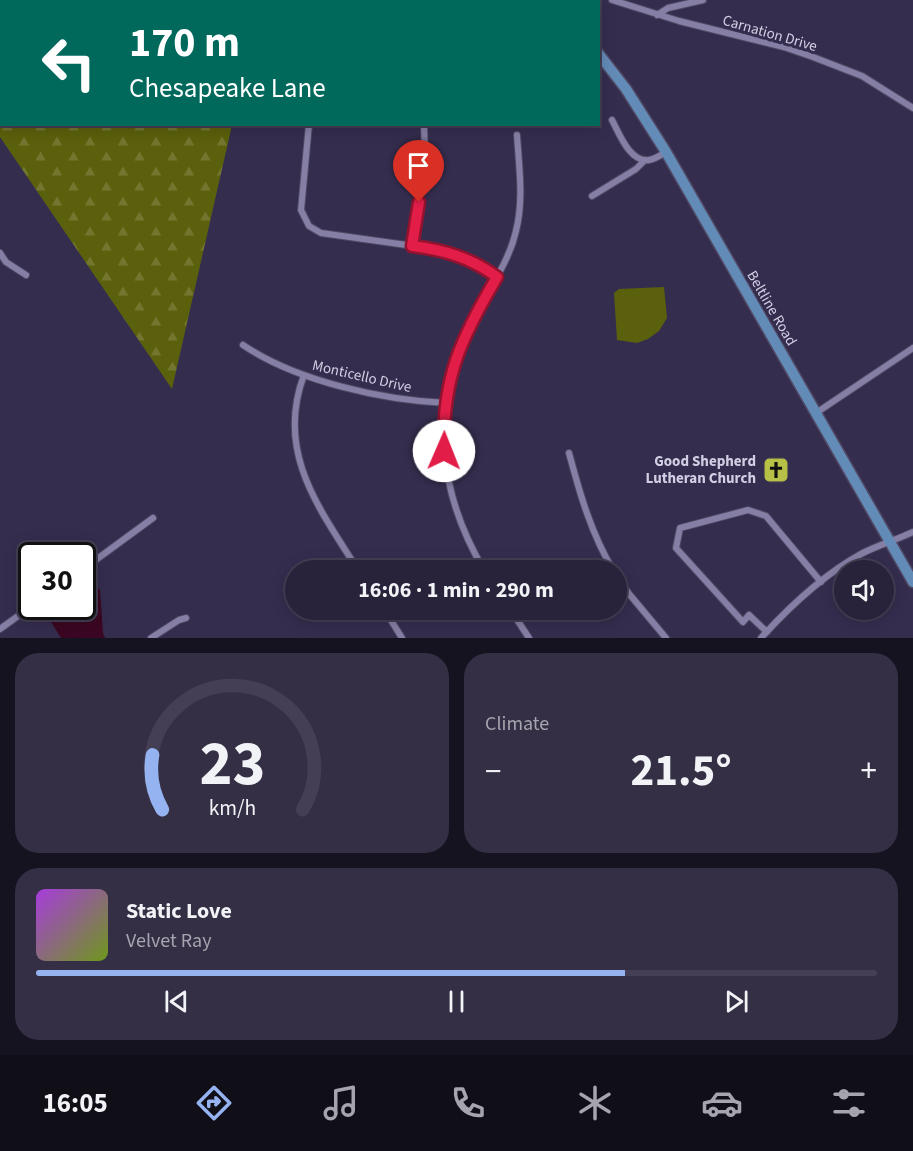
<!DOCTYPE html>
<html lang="en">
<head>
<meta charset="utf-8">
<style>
  :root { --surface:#28223a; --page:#342f45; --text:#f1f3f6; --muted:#a5a4af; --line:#443f54; --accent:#95b2f1 }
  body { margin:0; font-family:"Source Sans 3",sans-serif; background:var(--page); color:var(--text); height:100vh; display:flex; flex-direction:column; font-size:22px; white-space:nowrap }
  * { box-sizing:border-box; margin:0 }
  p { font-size:20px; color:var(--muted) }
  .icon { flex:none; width:33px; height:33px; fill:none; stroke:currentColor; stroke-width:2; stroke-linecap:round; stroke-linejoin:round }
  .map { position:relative; height:638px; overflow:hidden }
  .sheet { display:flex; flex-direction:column; gap:15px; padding:15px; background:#161320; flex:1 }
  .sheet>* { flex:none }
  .banner { position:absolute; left:0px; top:0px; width:600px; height:126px; box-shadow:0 3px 15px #0003,0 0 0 2px var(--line); background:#00695c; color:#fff; overflow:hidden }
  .controls { position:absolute; left:834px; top:560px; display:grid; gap:12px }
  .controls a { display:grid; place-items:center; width:60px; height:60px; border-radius:50%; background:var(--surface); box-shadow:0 3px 15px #0003,0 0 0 2px var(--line); font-size:30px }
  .speed { position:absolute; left:18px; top:542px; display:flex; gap:12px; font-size:30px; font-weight:700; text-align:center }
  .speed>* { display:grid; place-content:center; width:78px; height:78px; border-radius:50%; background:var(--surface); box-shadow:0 3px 15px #0003,0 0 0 2px var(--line); line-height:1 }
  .speed .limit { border:3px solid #111; border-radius:9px; background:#fff; color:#111 }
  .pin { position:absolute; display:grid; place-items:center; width:51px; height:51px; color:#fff; margin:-62px -26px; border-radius:50% 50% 50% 0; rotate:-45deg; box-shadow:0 0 6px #0007 }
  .pin .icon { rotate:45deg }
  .me { position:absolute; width:66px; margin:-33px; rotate:1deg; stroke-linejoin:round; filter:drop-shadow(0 0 4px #0008) }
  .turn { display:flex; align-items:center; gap:21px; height:126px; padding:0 30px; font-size:27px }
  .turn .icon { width:78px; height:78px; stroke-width:2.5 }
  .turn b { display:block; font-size:42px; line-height:51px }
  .big { font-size:45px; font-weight:700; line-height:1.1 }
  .sheet .tile { flex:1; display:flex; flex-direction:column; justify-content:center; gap:9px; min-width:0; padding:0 21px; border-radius:24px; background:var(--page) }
  .sheet .dial { align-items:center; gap:0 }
  .dial svg { height:156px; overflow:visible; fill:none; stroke:var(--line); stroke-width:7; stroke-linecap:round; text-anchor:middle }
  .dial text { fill:var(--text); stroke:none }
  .song { display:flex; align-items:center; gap:18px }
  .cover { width:72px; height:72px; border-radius:9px; background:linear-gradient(135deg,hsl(280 70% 55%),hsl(80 70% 35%)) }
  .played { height:6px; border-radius:3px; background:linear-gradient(90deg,var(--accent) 70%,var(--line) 70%) }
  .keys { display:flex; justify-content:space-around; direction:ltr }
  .heat { display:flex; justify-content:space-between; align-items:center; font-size:33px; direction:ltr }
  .sheet .tiles { flex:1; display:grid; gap:15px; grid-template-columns:1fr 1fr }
  .tile:last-child { grid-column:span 2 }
  .trip { position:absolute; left:285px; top:560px; width:342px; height:60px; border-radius:30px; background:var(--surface); box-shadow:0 3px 15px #0003,0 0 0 2px var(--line); font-weight:700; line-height:60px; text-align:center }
  .menu { display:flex; height:96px; justify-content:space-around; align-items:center; background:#100e17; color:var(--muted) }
  .menu .icon { width:42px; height:42px }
  .menu .selected { color:var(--accent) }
  .menu b { font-size:27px; color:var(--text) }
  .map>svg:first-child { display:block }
  .grass { fill:#5b600c }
  .forest { fill:url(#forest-firs) }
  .water { fill:#3b0722 }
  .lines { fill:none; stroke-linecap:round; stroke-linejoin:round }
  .street-casing { stroke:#504965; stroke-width:8 }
  .secondary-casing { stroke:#504965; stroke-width:13 }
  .street { stroke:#867fa5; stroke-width:6 }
  .secondary { stroke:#638bb7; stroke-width:10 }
  .route-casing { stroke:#92132f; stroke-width:15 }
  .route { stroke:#e11d48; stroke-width:10 }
  .labels { text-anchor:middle; stroke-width:6; stroke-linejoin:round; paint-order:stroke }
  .street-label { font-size:15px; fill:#d2cfe4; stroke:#352d4e }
  .poi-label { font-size:15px; font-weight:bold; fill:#d2cfe4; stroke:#352d4e; text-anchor:end }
</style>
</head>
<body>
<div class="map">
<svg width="913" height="638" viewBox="0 0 913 638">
  <defs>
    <pattern id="forest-firs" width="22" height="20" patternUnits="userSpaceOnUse" patternTransform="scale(1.5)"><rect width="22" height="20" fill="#5b600c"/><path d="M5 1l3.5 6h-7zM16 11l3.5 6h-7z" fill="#72762f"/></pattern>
  </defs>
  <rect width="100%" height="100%" fill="#352d4e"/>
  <!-- grass -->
  <path class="grass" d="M664 287 667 318 659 331 648 339 637 343 617 340 614 293 619 289Z"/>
  <!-- forest -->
  <path class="forest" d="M19 0H506L508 1H18Z
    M1 31 2 124 232 125 172 389 0 137Z"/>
  <!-- water -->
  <path class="water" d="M95 585 100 590 103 633 105 638H61L48 617C56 603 69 606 82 606L83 592Z"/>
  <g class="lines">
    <!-- street casing -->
    <g class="street-casing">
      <path id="street" d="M612 0 679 21 784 47 813 57 862 76 913 108
        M571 2 573 0
        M657 15 668 8 703 0
        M612 120C619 133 630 163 649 160 655 159 661 155 666 152
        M309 124 301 210 309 226 321 233 435 249C458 254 477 263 497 277
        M592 196 636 169 645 160
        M412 246 425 157 424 124
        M0 253 6 262 26 275
        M243 345C296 381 382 400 446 403
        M304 375C275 452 319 508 358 570
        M816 413 913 348
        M569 453C580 494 591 533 613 570
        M82 570 153 518
        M484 570C438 492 429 408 470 325 485 293 508 266 516 231 524 199 519 167 517 135
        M616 576 630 595 666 638
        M384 609 402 638
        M510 609 529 638
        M0 629 32 606
        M767 632 749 615 743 622 676 548 680 528 748 510 766 516 821 582
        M151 638 179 620 186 618
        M761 638C790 606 823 575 861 554 878 545 896 540 913 532"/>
    </g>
    <!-- secondary casing -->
    <g class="secondary-casing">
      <path id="secondary" d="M538 0 540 2
        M598 53 626 89 666 152 913 582"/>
    </g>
    <!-- street -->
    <use href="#street" class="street"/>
    <!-- secondary -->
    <use href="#secondary" class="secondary"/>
  </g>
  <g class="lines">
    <!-- route casing -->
    <g class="route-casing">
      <path id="route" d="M419 202 412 246C445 250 471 258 497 277 461 338 442 378 444 451"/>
    </g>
    <!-- route -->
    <use href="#route" class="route"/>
  </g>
  <!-- icons -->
  <defs>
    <g id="church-square" transform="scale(1.35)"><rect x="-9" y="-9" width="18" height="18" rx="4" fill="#b8c147" stroke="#352d4e"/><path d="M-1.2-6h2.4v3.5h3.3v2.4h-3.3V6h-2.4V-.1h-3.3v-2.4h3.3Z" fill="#111"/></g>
  </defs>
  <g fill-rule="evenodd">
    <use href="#church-square" x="776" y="470"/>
  </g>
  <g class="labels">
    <!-- street labels -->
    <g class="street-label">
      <text transform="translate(770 33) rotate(16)" y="5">Carnation Drive</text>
      <text transform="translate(772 308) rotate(60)" y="5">Beltline Road</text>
      <text transform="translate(362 376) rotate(13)" y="5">Monticello Drive</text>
    </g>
    <!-- poi labels -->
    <g class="poi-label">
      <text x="756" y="466">Good Shepherd<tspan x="756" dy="17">Lutheran Church</tspan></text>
    </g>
  </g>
</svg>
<div class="controls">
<a><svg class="icon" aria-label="sound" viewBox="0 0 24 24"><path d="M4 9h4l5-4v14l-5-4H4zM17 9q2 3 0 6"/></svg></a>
</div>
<div class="speed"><div class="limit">30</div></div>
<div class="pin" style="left:419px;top:202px;background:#d93025"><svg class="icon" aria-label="arrive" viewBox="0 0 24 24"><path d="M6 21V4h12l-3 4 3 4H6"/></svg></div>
<svg class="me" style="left:444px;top:451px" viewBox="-20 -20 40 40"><circle r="19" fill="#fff"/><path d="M0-13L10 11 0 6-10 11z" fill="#e11d48"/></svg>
<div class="trip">16:06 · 1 min · 290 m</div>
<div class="banner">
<div class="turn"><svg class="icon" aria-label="left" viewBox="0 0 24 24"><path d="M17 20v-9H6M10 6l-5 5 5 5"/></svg><div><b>170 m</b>Chesapeake Lane</div></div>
</div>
</div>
<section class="sheet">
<div class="tiles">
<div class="tile dial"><svg viewBox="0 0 100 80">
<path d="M14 69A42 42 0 1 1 86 69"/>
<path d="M14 69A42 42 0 0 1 9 41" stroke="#95b2f1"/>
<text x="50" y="56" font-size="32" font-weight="700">23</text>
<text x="50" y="72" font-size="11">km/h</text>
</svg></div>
<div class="tile"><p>Climate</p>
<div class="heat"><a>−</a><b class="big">21.5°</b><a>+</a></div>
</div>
<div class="tile">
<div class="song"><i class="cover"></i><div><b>Static Love</b><p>Velvet Ray</p></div></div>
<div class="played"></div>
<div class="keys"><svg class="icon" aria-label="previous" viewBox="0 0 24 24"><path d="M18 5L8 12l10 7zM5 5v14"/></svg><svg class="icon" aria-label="pause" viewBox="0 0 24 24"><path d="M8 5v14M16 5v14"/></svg><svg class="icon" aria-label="next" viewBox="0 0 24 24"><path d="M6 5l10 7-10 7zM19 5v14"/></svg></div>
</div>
</div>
</section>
<nav class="menu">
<b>16:05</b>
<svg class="icon selected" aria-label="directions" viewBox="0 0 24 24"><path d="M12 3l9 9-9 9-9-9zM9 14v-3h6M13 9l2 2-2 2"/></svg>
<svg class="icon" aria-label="music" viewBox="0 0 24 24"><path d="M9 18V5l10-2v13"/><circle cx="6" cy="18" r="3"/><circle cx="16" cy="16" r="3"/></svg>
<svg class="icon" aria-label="phone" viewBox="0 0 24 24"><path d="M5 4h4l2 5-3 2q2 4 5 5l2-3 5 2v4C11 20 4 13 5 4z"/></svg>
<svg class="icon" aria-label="climate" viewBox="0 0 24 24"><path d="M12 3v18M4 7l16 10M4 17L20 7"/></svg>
<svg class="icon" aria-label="car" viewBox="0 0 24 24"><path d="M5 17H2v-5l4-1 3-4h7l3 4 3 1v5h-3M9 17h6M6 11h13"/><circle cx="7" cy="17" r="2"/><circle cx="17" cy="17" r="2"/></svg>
<svg class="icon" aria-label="filters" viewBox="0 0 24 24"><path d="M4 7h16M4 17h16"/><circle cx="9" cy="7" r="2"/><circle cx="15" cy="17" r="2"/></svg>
</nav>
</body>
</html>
